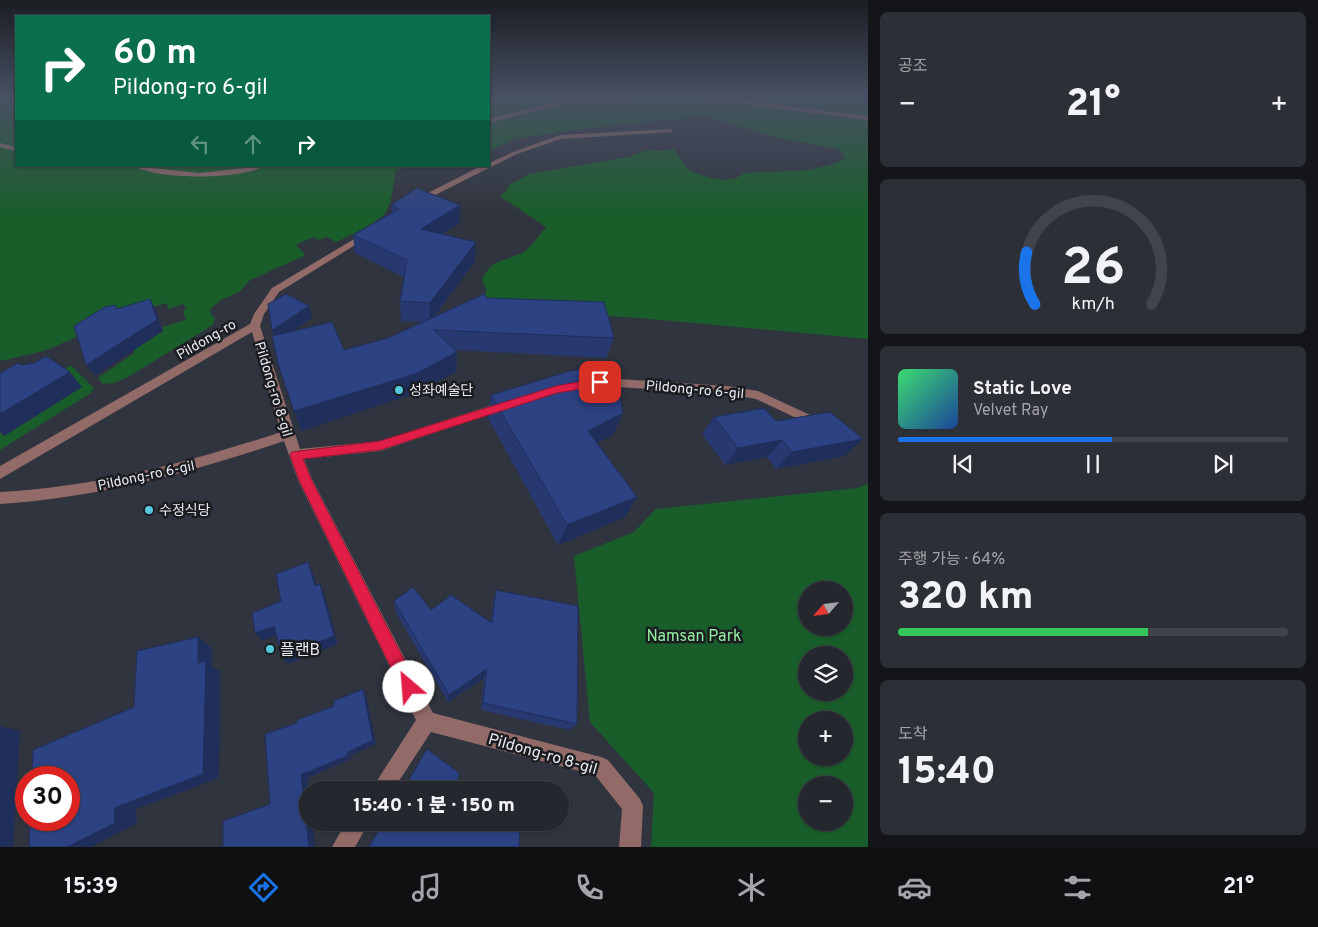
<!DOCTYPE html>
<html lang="ko">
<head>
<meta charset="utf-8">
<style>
  :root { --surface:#24272e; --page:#2c2f36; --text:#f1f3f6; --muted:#a3a5aa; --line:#41444a; --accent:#1a73e8 }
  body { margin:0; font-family:Overpass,"Noto Sans KR",sans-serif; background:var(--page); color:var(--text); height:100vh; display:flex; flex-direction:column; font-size:19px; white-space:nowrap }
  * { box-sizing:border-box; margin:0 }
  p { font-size:16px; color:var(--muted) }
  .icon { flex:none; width:28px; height:28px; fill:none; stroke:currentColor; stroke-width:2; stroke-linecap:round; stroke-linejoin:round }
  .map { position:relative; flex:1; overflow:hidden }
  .panel { display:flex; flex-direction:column; gap:12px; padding:12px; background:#141519; width:450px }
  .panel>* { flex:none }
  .hud { position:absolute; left:15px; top:15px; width:475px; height:152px; border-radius:0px; box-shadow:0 1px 4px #0004,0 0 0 1px var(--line); background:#0b6e4f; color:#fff; overflow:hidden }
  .needle { width:32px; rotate:242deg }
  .controls { position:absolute; left:798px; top:581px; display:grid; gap:10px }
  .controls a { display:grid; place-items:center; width:55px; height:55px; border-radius:50%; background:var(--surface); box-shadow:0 1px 4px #0004,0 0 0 1px var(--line); font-size:25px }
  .speed { position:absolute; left:15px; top:766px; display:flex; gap:10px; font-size:25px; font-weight:700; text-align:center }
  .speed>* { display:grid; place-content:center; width:65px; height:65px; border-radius:50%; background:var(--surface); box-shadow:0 1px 4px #0004,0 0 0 1px var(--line); line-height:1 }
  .speed .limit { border:8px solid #d22; background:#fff; color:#111 }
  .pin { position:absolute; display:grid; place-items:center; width:42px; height:42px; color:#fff; margin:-21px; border-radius:10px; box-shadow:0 2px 8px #0006 }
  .me { position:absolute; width:55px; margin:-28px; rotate:333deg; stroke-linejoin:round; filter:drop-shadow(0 0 4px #0008) }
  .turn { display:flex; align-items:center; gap:18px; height:105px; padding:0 15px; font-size:22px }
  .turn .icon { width:65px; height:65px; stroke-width:2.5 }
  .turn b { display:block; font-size:35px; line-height:42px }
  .lanes { display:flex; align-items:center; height:48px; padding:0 15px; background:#0003; justify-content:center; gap:25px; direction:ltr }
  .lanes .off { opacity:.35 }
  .big { font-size:38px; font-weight:800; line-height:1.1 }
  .panel .card { flex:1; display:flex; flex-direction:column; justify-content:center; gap:8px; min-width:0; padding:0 18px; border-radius:8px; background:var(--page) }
  .panel .dial { align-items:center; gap:0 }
  .dial svg { height:130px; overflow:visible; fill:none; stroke:var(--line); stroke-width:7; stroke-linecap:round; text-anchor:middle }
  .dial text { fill:var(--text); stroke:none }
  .song { display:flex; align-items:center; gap:15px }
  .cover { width:60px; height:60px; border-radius:8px; background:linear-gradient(135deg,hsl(140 70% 55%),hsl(220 70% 35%)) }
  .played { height:5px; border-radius:2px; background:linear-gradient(90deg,var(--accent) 55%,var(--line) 55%) }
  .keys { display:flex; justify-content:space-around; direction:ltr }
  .heat { display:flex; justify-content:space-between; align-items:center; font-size:28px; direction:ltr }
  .charge { height:8px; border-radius:4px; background:linear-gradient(90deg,#34c759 64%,var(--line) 0) }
  .trip { position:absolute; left:299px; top:781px; width:270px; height:50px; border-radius:25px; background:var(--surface); box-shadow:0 1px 4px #0004,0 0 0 1px var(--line); font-weight:800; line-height:50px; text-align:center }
  .tabs { display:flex; height:80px; justify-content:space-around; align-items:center; background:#0e1012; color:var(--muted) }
  .tabs .icon { width:35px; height:35px }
  .tabs .on { color:var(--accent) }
  .tabs b { font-size:22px; color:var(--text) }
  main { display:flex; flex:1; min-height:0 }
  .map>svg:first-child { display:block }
  .green { fill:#195e2a; fill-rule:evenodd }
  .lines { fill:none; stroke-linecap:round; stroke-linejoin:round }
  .minor { fill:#926b69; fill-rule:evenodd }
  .wall { fill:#273970 }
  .shaded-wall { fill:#202e5b }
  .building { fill:#2d4282; stroke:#202e5b }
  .route { fill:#e11d48; stroke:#92132f }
  .poi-dot { fill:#55cadf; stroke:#1a1c20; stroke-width:2 }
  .labels { text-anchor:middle; stroke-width:5; stroke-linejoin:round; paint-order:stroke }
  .street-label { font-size:14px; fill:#e7eaf1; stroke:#1a1c20 }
  .poi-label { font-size:14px; fill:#e7eaf1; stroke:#1a1c20; text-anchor:start }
  .near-park-label { font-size:16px; fill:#92eea0; stroke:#1a1c20 }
  .near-poi-label { font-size:16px; fill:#e7eaf1; stroke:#1a1c20; text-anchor:start }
  .near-street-label { font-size:16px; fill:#e7eaf1; stroke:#1a1c20 }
</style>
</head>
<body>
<main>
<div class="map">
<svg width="868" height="847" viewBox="0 0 868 847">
  <rect width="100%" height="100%" fill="#30343e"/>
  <!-- green -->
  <path class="green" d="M0 97H16V166H413L396 170C393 183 393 201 386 212 379 222 348 237 336 242L327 237 318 240 314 237 296 245 305 254 304 256 250 280 239 292 221 300 211 308 210 312 215 319 213 325 128 377 114 383 103 384 98 378 134 353 135 336 142 338 163 332 162 327 186 320 183 311 186 310 184 304 168 309 167 303 106 319 84 334 44 351 0 361Z
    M489 97H868V339L639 318 560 313 477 303 487 291 482 280C492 258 503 262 522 253 531 248 539 235 546 227L500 196 507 190 509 185 529 174 628 157 647 150 662 151 674 149 688 170C705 176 729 187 744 173L809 170 836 163 845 158 838 149 778 138 706 116 588 128 518 138 489 151Z
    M72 366 94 388 91 393 0 450V432L4 436 82 387 0 383Z
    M868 484V847H651L654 793 590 722 574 556 634 532 656 509 857 488ZM806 590H844V628H806ZM806 655H844V692H806ZM806 720H844V758H806ZM806 785H844V822H806Z"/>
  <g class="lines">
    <!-- minor -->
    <path class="minor" d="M632 97H656L565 104 489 123V119L565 100Z
      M667 97H712L868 116V120L703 99Z
      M671 129 673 132 561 139 517 154 419 203 412 201 481 166H489V163L513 152 560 135Z
      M0 143 16 147V151L0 147Z
      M134 166 199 173 264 166C240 180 158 180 134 166Z
      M366 232 373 234 279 292 264 314 260 326 300 449 380 441 505 401 511 405 509 408 380 451 304 459 312 479 433 713 601 757 608 760 640 799 643 806 641 847H619L622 809 595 775 431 732 393 790H371L416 720 298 480 284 441C192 472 97 498 0 504V492C96 487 190 462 281 432L252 332 0 479V466L250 324 254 314 272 288Z
      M602 378 727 386 758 391 821 420 823 423 821 426H813L756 399 727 394 602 386 596 382Z
      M346 822H369L355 847H332Z"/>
  </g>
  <!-- wall -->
  <path class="wall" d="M391 205H460L459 223 442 234 475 261 434 317 487 298 614 338 606 358 455 350 457 352 456 372 416 393 301 431 274 335 309 306 312 318 293 331 344 350 388 338 423 322 401 321 400 301 404 277 355 253 353 235 392 213Z
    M491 395 613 435 597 443 637 497 625 517 558 545 488 418Z
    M714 417 776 421 844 456 776 469 767 457 725 465 702 434Z
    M496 590 577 724 569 730 481 710 484 678 448 702 396 613 394 601 431 610 491 622 493 602Z"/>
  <!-- shaded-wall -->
  <path class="shaded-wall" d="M460 205 459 223 421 247V229Z
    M476 242 475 261 430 322V303Z
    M150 299 156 311 163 331 95 376 86 365Z
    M309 306 312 318 276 342 272 330Z
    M457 352 456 372 416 393 301 431 294 411Z
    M70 372 82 387 4 436 0 432V414Z
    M623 413 613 435 579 453 588 431Z
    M863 439 844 456 776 469 792 452Z
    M782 440 767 457 725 465 738 448Z
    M637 497 625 517 558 545 567 525Z
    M308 562 313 572 319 595 315 586Z
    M320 584 324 593 338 644 288 664 282 657Z
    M274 626 281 634 262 641 255 633Z
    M198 637 212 648V666L220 671 219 778 136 809 137 823 91 847H67L114 808 198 663Z
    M487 669 484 678 448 702 449 695Z
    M363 689 366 695 376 744 352 755 351 759 308 778 309 790H308V822H312L315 847H309L301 775Z
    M0 726 20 731 13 847H0Z"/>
  <!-- building -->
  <path class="building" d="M417 188 460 205 421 229 476 242 430 303 400 301 407 260 353 235 399 209 391 205Z
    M286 294 309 306 272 330 268 304Z
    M484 294 487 298 604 302 614 338 434 330 457 352 415 374 294 411 279 367 272 336 332 322 344 350 388 338Z
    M150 299 157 320 86 365 74 326 105 307 115 305 117 309Z
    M46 356 70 372 0 414V373L18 363 21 365 34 363Z
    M602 366 617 382 623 413 588 431 637 497 567 525 491 395 570 371Z
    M764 408 776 421 830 412 863 439 792 452 782 440 738 448 714 417Z
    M308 562 315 586 320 584 334 636 282 657 274 626 255 633 252 613 281 601 276 574Z
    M413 587 431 610 451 595 492 623 496 590 578 606 577 724 483 703 487 669 449 695 394 601Z
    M198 637V663L206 661 203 774 114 808 115 823 67 847H29L30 820H69V778H32L33 750 134 707 137 651Z
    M363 689 373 740 348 752 347 756 301 775 309 847H219L223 845V821L270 804 265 734 297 723V720L334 706V701Z
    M427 749 459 773 456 786 469 790H403Z
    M384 822H520L519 847H369Z"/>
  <!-- sky -->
  <linearGradient id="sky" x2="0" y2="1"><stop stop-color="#1a1d22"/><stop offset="0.45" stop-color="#485063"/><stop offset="1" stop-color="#485063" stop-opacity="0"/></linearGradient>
  <rect width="868" height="215" fill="url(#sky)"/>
  <!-- route -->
  <path class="route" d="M600 378 606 382 604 385 557 393 380 450 303 459 311 479 415 681 418 687 415 692 409 695 403 692 299 480 290 455 292 452 380 441 556 386Z"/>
  <!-- markers -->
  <g class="poi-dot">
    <circle cx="399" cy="390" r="5"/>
    <circle cx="149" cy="510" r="5"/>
    <circle cx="270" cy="649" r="5"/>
  </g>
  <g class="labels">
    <!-- street labels -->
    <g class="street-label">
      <text transform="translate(206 339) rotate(-30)" y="5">Pildong-ro</text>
      <text transform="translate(274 389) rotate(73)" y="5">Pildong-ro 8-gil</text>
      <text transform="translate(695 389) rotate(5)" y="5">Pildong-ro 6-gil</text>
      <text transform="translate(146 475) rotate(-12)" y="5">Pildong-ro 6-gil</text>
    </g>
    <!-- poi labels -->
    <g class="poi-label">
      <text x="409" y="395">성좌예술단</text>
      <text x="159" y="515">수정식당</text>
    </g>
    <!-- near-park labels -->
    <g class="near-park-label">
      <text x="694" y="641">Namsan Park</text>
    </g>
    <!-- near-poi labels -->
    <g class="near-poi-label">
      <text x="280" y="655">플랜B</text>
    </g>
    <!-- near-street labels -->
    <g class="near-street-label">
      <text transform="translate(543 753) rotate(16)" y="6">Pildong-ro 8-gil</text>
    </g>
  </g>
</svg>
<div class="controls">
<a><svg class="needle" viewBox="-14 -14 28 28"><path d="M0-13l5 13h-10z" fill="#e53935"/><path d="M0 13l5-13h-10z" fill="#a3a5aa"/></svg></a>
<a><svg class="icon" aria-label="layers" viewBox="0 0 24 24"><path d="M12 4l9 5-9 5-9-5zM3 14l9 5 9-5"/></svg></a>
<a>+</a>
<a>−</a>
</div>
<div class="speed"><div class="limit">30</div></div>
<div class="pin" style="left:600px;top:382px;background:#d93025"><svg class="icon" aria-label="arrive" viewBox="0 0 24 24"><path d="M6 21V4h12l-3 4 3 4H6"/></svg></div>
<svg class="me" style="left:409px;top:687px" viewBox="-20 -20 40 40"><circle r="19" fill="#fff"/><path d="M0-13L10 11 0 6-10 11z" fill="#e11d48"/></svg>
<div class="trip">15:40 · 1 분 · 150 m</div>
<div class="hud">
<div class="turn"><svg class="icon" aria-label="right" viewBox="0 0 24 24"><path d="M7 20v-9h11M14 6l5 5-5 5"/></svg><div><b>60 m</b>Pildong-ro 6-gil</div></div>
<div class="lanes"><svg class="icon off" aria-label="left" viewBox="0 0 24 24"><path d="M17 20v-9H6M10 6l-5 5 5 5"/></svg><svg class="icon off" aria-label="ahead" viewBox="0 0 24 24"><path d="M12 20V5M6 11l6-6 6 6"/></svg><svg class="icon" aria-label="right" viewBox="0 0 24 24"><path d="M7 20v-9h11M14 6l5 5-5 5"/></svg></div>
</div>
</div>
<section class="panel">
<div class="card"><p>공조</p>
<div class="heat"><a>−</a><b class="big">21°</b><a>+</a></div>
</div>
<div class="card dial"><svg viewBox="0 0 100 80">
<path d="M14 69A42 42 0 1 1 86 69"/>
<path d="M14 69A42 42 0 0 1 9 37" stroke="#1a73e8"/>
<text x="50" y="56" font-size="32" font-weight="700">26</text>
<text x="50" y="72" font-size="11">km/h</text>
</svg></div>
<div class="card">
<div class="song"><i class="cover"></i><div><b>Static Love</b><p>Velvet Ray</p></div></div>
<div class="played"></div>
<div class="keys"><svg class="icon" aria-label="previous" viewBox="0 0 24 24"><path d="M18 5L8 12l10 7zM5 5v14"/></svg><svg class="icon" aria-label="pause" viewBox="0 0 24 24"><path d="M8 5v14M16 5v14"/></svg><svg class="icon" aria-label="next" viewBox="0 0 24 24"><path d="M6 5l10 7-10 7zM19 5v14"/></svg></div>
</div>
<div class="card"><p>주행 가능 · 64%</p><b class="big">320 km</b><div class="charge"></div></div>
<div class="card"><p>도착</p><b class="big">15:40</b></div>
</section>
</main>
<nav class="tabs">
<b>15:39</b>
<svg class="icon on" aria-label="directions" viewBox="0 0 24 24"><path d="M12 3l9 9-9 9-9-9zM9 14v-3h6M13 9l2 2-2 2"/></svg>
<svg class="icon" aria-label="music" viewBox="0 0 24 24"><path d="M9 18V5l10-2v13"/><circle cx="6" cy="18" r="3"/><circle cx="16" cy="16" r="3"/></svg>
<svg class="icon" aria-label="phone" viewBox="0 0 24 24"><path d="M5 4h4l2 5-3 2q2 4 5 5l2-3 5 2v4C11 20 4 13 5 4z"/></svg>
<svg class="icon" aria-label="climate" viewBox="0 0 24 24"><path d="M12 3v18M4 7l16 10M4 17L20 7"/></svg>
<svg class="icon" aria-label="car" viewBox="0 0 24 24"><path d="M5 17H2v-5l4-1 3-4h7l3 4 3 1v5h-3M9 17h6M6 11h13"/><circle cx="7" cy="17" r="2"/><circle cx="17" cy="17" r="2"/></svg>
<svg class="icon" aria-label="filters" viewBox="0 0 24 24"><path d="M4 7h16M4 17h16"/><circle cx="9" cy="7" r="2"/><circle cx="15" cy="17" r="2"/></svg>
<b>21°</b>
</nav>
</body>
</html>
